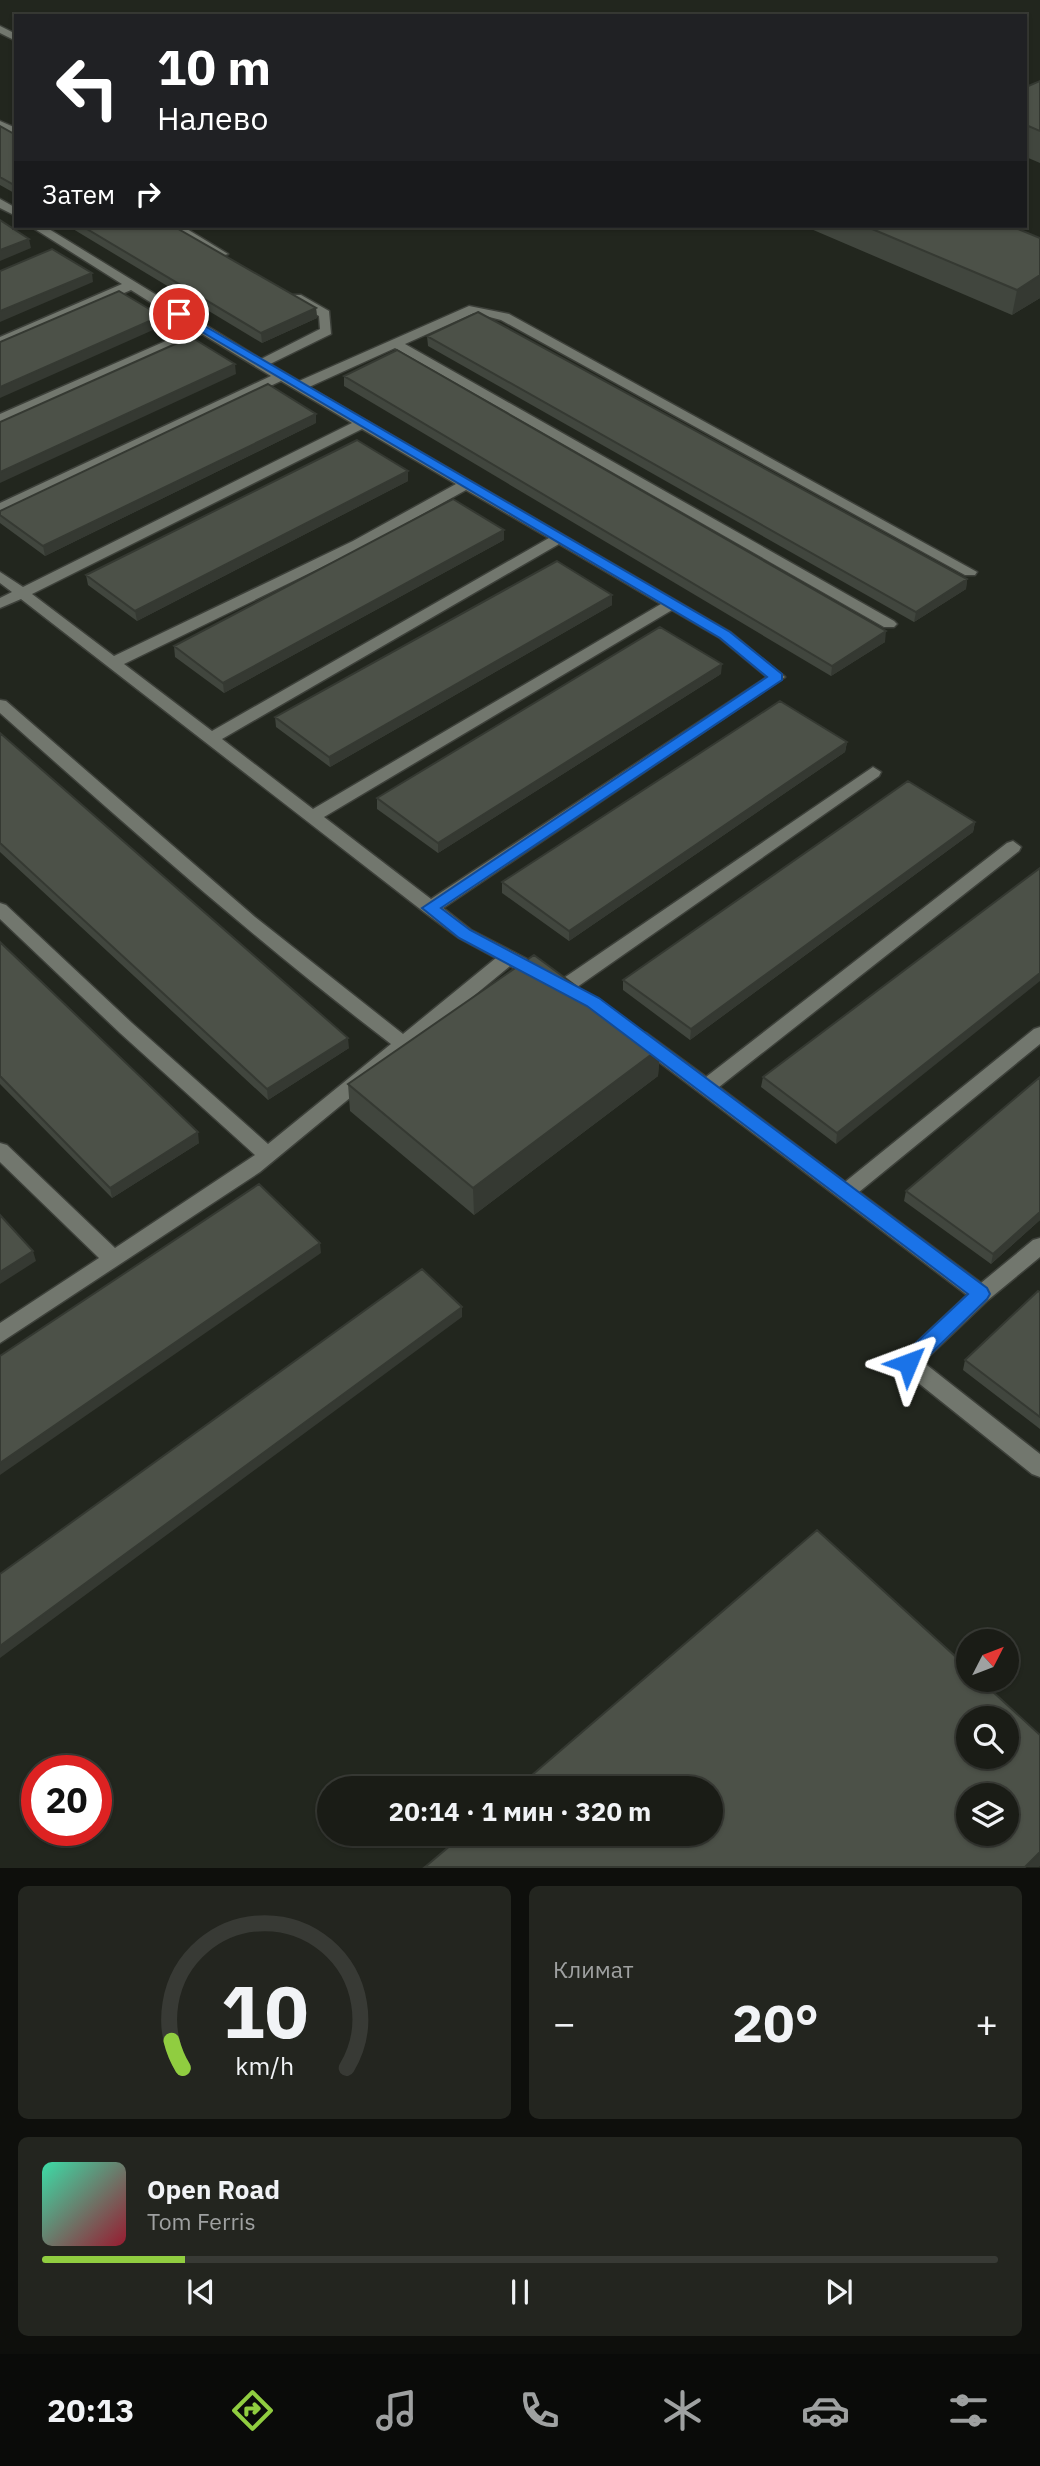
<!DOCTYPE html>
<html lang="ru">
<head>
<meta charset="utf-8">
<style>
  :root { --surface:#1a1c16; --page:#23251f; --text:#f1f3f6; --muted:#9fa1a1; --line:#383a35; --accent:#90cd40 }
  body { margin:0; font-family:"IBM Plex Sans",sans-serif; background:var(--page); color:var(--text); height:100vh; display:flex; flex-direction:column; font-size:26px; white-space:nowrap }
  * { box-sizing:border-box; margin:0 }
  p { font-size:23px; color:var(--muted) }
  .icon { flex:none; width:38px; height:38px; fill:none; stroke:currentColor; stroke-width:2; stroke-linecap:round; stroke-linejoin:round }
  .map { position:relative; height:1868px; overflow:hidden }
  .sheet { display:flex; flex-direction:column; gap:18px; padding:18px; background:#0e0f0c; flex:1 }
  .sheet>* { flex:none }
  .banner { position:absolute; left:14px; top:14px; width:1013px; height:214px; border-radius:0px; box-shadow:0 2px 5px #0004,0 0 0 2px var(--line); background:#202124; color:#fff; overflow:hidden }
  .needle { width:46px; rotate:48deg }
  .fabs { position:absolute; left:956px; top:1629px; display:grid; gap:14px }
  .fabs a { display:grid; place-items:center; width:63px; height:63px; border-radius:50%; background:var(--surface); box-shadow:0 2px 5px #0004,0 0 0 2px var(--line); font-size:35px }
  .speed { position:absolute; left:21px; top:1755px; display:flex; gap:14px; font-size:35px; font-weight:700; text-align:center }
  .speed>* { display:grid; place-content:center; width:91px; height:91px; border-radius:50%; background:var(--surface); box-shadow:0 2px 5px #0004,0 0 0 2px var(--line); line-height:1 }
  .speed .limit { border:10px solid #d22; background:#fff; color:#111 }
  .pin { position:absolute; display:grid; place-items:center; width:60px; height:60px; color:#fff; margin:-30px; border:4px solid #fff; border-radius:50%; box-shadow:0 2px 7px #0007 }
  .me { position:absolute; width:77px; margin:-38px; rotate:46deg; stroke-linejoin:round; filter:drop-shadow(0 0 5px #0008) }
  .turn { display:flex; align-items:center; gap:24px; height:147px; padding:0 28px; font-size:32px }
  .turn .icon { width:91px; height:91px; stroke-width:2.5 }
  .turn b { display:block; font-size:49px; line-height:60px }
  .then { display:flex; align-items:center; height:66px; padding:0 28px; background:#0003; gap:14px; font-size:26px }
  .big { font-size:52px; font-weight:700; line-height:1.1 }
  .sheet .tile { flex:1; display:flex; flex-direction:column; justify-content:center; gap:10px; min-width:0; padding:0 24px; border-radius:10px; background:var(--page) }
  .sheet .dial { align-items:center; gap:0 }
  .dial svg { height:182px; overflow:visible; fill:none; stroke:var(--line); stroke-width:7; stroke-linecap:round; text-anchor:middle }
  .dial text { fill:var(--text); stroke:none }
  .song { display:flex; align-items:center; gap:21px }
  .cover { width:84px; height:84px; border-radius:10px; background:linear-gradient(135deg,hsl(160 70% 55%),hsl(350 70% 35%)) }
  .played { height:7px; border-radius:4px; background:linear-gradient(90deg,var(--accent) 15%,var(--line) 15%) }
  .keys { display:flex; justify-content:space-around; direction:ltr }
  .heat { display:flex; justify-content:space-between; align-items:center; font-size:38px; direction:ltr }
  .sheet .tiles { flex:1; display:grid; gap:18px; grid-template-columns:1fr 1fr }
  .tile:last-child { grid-column:span 2 }
  .trip { position:absolute; left:317px; top:1776px; width:406px; height:70px; border-radius:35px; background:var(--surface); box-shadow:0 2px 5px #0004,0 0 0 2px var(--line); font-weight:700; line-height:70px; text-align:center }
  .tabs { display:flex; height:112px; justify-content:space-around; align-items:center; background:#0a0b09; color:var(--muted) }
  .tabs .icon { width:49px; height:49px }
  .tabs .selected { color:var(--accent) }
  .tabs b { font-size:32px; color:var(--text) }
  .map>svg:first-child { display:block }
  .lines { fill:none; stroke-linecap:round; stroke-linejoin:round }
  .service-casing { stroke:#3d403a; stroke-width:3 }
  .service { fill:#72776e; fill-rule:evenodd }
  .wall { fill:#41463e }
  .shaded-wall { fill:#353932 }
  .building { fill:#4c5148; stroke:#353932; stroke-width:2; fill-rule:evenodd }
  .route { fill:#1a73e8; stroke:#114b97; stroke-width:2 }
</style>
</head>
<body>
<div class="map">
<svg width="1040" height="1868" viewBox="0 0 1040 1868">
  <rect width="100%" height="100%" fill="#22261e"/>
  <g class="lines">
    <!-- service casing -->
    <g class="service-casing">
      <path id="service" d="M0 26 16 34V41L0 33Z
        M0 121 16 128V136L0 129Z
        M0 199 16 208V216L0 208Z
        M30 226H44L261 359 320 329 319 316 293 301V295H301L329 311 331 334 270 364 299 381 469 306 509 314 977 572 975 575H965L501 320 474 313 405 344 894 621 897 624 894 627H884L395 348 309 387 730 632 785 677 443 908 471 930 546 969 549 974 546 979H534L510 966 260 1172 0 1343V1323L99 1258 0 1162V1143L7 1145 115 1248 255 1155 120 1033 0 919V903L6 905 132 1023 268 1144 391 1044C255 940 128 827 0 713V700L6 701 255 917 403 1034 496 958 459 938 424 912 21 599 0 608V598L12 592 0 583V572L23 587 352 423 281 381 0 512V503L271 376 202 334 0 423V414L193 329 131 290 0 346V337L122 284ZM362 429 456 484 353 541 114 656 32 594ZM466 490 549 538 212 731 124 664 363 547ZM559 544 661 604 313 809 222 739ZM672 610 720 638 767 677 431 899 324 817Z
        M168 226H182L228 254 218 257Z
        M873 767 881 772 879 776 570 992H558L555 987 558 982Z
        M1013 841 1021 847 1019 851 719 1087 845 1182 1034 1029 1040 1027V1044L859 1192 981 1283 1033 1240 1040 1238V1257L988 1300 923 1362 1040 1454V1477L1032 1474 901 1369 898 1363 901 1357 967 1295 634 1043 631 1038 634 1033H646L706 1077 1007 843Z"/>
    </g>
    <!-- service -->
    <use href="#service" class="service"/>
  </g>
  <!-- wall -->
  <path class="wall" d="M1040 81V163L1026 157V87Z
    M0 126 16 135V194L0 185Z
    M68 226H173L316 308 317 318 262 343Z
    M804 226H1011L1040 238V298L1012 315Z
    M427 336 967 579 966 589 914 622 428 346Z
    M344 376 885 642 831 676 344 386Z
    M316 423 45 556 0 523V511Z
    M408 471V481L137 621 88 585 86 575Z
    M504 540 224 693 175 657 174 646Z
    M612 595V605L330 767 276 727 275 717Z
    M721 674 438 853 377 809V798Z
    M0 733 349 1048 268 1100 0 852Z
    M847 742 845 752 569 941 502 893V882Z
    M975 822 973 832 690 1040 623 990V980Z
    M1040 868 836 1144 761 1087 763 1077Z
    M0 942 199 1143 112 1198 0 1084Z
    M660 1048 658 1076 474 1215 350 1111 348 1084Z
    M1040 1077V1220L991 1264 904 1201 906 1191Z
    M1040 1292V1429L963 1370 965 1360Z"/>
  <!-- shaded-wall -->
  <path class="shaded-wall" d="M29 239 31 248 0 261V250Z
    M92 273 93 282 0 322V311Z
    M1040 275V298L1012 315 1017 290Z
    M316 308 317 318 262 343 261 333Z
    M161 316 162 326 0 398V387Z
    M235 364 236 374 0 483V472Z
    M316 414V423L45 556 43 546Z
    M408 471V481L137 621 135 611Z
    M504 530V540L224 693 223 683Z
    M967 579 966 589 914 622 916 612Z
    M612 595V605L330 767 329 757Z
    M886 631 885 642 831 676 832 666Z
    M722 664 721 674 438 853V843Z
    M847 742 845 752 569 941V931Z
    M975 822 973 832 690 1040 691 1029Z
    M1040 973V981L836 1144 837 1133Z
    M348 1038 349 1048 268 1100 267 1089Z
    M660 1048 658 1076 474 1215 473 1188Z
    M198 1132 199 1143 112 1198 110 1188Z
    M1040 1212V1220L991 1264 993 1254Z
    M320 1243 321 1253 0 1475V1463Z
    M33 1251 36 1261 0 1284V1272Z
    M462 1307V1317L0 1658V1646Z
    M1040 1852V1866L1039 1867H1025Z"/>
  <!-- building -->
  <path class="building" d="M1040 81V131L1026 125V87Z
    M0 126 16 135V186L0 177Z
    M0 220 29 239 0 250Z
    M82 226H173L316 308 261 333Z
    M865 226H1011L1040 238V275L1017 290Z
    M52 249 92 273 0 311V271Z
    M119 291 161 316 0 387V342Z
    M478 312 967 579 916 612 427 336Z
    M191 337 235 364 0 472V422Z
    M397 350 886 631 832 666 344 376Z
    M268 384 316 414 43 546 0 515V511Z
    M357 440 408 471 135 611 86 575Z
    M453 499 504 530 223 683 174 646Z
    M557 561 612 595 329 757 275 717Z
    M660 627 722 664 438 843 377 798Z
    M780 701 847 742 569 931 502 882Z
    M0 733 348 1038 267 1089 0 843Z
    M908 781 975 822 691 1029 623 980Z
    M1040 868V973L837 1133 763 1077Z
    M0 942 198 1132 110 1188 0 1076Z
    M534 955 660 1048 473 1188 348 1084Z
    M1040 1077V1212L993 1254 906 1191Z
    M259 1184 320 1243 0 1463V1356Z
    M0 1215 33 1251 0 1272Z
    M422 1269 462 1307 0 1646V1574Z
    M1038 1291 1040 1292V1417L965 1360Z
    M817 1530 968 1668V1680H980L1040 1735V1852L1025 1867H425L464 1834H710V1788H517ZM968 1718H1006V1757H968ZM968 1796H1006V1834H968Z"/>
  <!-- route -->
  <path class="route" d="M179 311 730 632 782 674V680L441 908 470 930 599 998 987 1288 990 1294 987 1299 915 1369 908 1371 901 1369 899 1363 901 1357 968 1294 587 1006 459 938 422 908 767 677 720 638 175 316V312Z"/>
</svg>
<div class="fabs">
<a><svg class="needle" viewBox="-14 -14 28 28"><path d="M0-13l5 13h-10z" fill="#e53935"/><path d="M0 13l5-13h-10z" fill="#9fa1a1"/></svg></a>
<a><svg class="icon" aria-label="search" viewBox="0 0 24 24"><circle cx="10" cy="10" r="6"/><path d="M15 15l6 6"/></svg></a>
<a><svg class="icon" aria-label="layers" viewBox="0 0 24 24"><path d="M12 4l9 5-9 5-9-5zM3 14l9 5 9-5"/></svg></a>
</div>
<div class="speed"><div class="limit">20</div></div>
<div class="pin" style="left:179px;top:314px;background:#d93025"><svg class="icon" aria-label="arrive" viewBox="0 0 24 24"><path d="M6 21V4h12l-3 4 3 4H6"/></svg></div>
<svg class="me" style="left:908px;top:1363px" viewBox="-20 -20 40 40"><path d="M0-17L14 15 0 8-14 15z" fill="#1a73e8" stroke="#fff" stroke-width="4"/></svg>
<div class="trip">20:14 · 1 мин · 320 m</div>
<div class="banner">
<div class="turn"><svg class="icon" aria-label="left" viewBox="0 0 24 24"><path d="M17 20v-9H6M10 6l-5 5 5 5"/></svg><div><b>10 m</b>Налево</div></div>
<div class="then">Затем<svg class="icon" aria-label="right" viewBox="0 0 24 24"><path d="M7 20v-9h11M14 6l5 5-5 5"/></svg></div>
</div>
</div>
<section class="sheet">
<div class="tiles">
<div class="tile dial"><svg viewBox="0 0 100 80">
<path d="M14 69A42 42 0 1 1 86 69"/>
<path d="M14 69A42 42 0 0 1 9 57" stroke="#90cd40"/>
<text x="50" y="56" font-size="32" font-weight="700">10</text>
<text x="50" y="72" font-size="11">km/h</text>
</svg></div>
<div class="tile"><p>Климат</p>
<div class="heat"><a>−</a><b class="big">20°</b><a>+</a></div>
</div>
<div class="tile">
<div class="song"><i class="cover"></i><div><b>Open Road</b><p>Tom Ferris</p></div></div>
<div class="played"></div>
<div class="keys"><svg class="icon" aria-label="previous" viewBox="0 0 24 24"><path d="M18 5L8 12l10 7zM5 5v14"/></svg><svg class="icon" aria-label="pause" viewBox="0 0 24 24"><path d="M8 5v14M16 5v14"/></svg><svg class="icon" aria-label="next" viewBox="0 0 24 24"><path d="M6 5l10 7-10 7zM19 5v14"/></svg></div>
</div>
</div>
</section>
<nav class="tabs">
<b>20:13</b>
<svg class="icon selected" aria-label="directions" viewBox="0 0 24 24"><path d="M12 3l9 9-9 9-9-9zM9 14v-3h6M13 9l2 2-2 2"/></svg>
<svg class="icon" aria-label="music" viewBox="0 0 24 24"><path d="M9 18V5l10-2v13"/><circle cx="6" cy="18" r="3"/><circle cx="16" cy="16" r="3"/></svg>
<svg class="icon" aria-label="phone" viewBox="0 0 24 24"><path d="M5 4h4l2 5-3 2q2 4 5 5l2-3 5 2v4C11 20 4 13 5 4z"/></svg>
<svg class="icon" aria-label="climate" viewBox="0 0 24 24"><path d="M12 3v18M4 7l16 10M4 17L20 7"/></svg>
<svg class="icon" aria-label="car" viewBox="0 0 24 24"><path d="M5 17H2v-5l4-1 3-4h7l3 4 3 1v5h-3M9 17h6M6 11h13"/><circle cx="7" cy="17" r="2"/><circle cx="17" cy="17" r="2"/></svg>
<svg class="icon" aria-label="filters" viewBox="0 0 24 24"><path d="M4 7h16M4 17h16"/><circle cx="9" cy="7" r="2"/><circle cx="15" cy="17" r="2"/></svg>
</nav>
</body>
</html>
